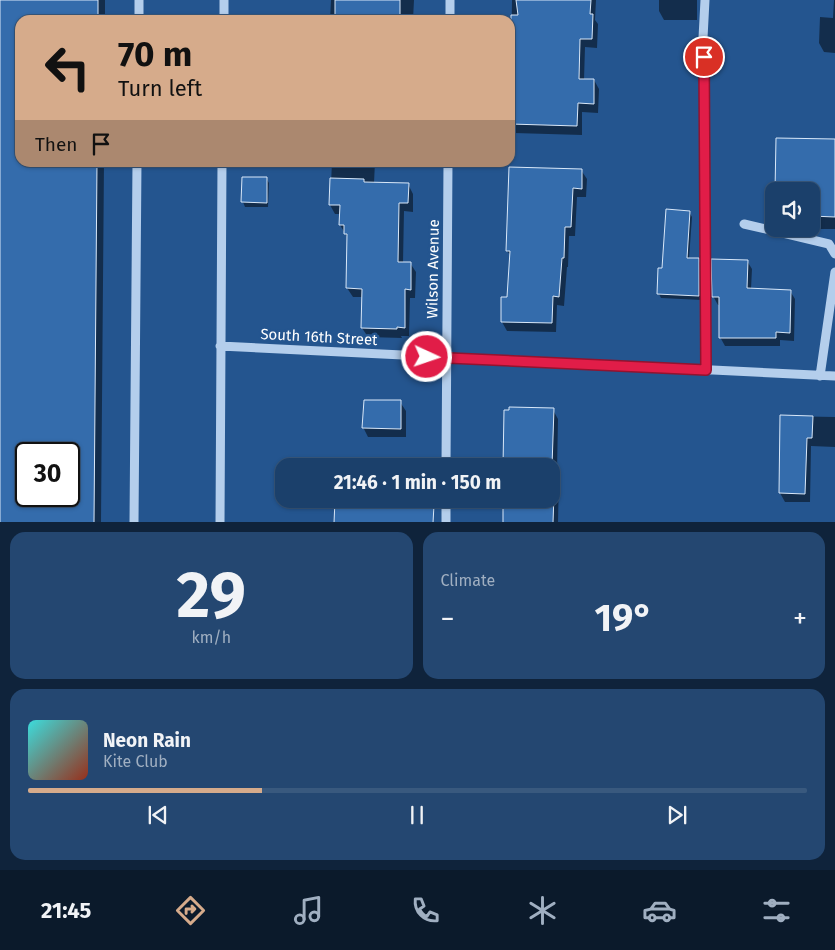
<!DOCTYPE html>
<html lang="en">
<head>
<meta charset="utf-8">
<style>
  :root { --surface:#1b406b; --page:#244771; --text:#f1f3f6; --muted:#a0afc1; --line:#39597e; --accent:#d6ab8b }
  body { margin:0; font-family:"Fira Sans",sans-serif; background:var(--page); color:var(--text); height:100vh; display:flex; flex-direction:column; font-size:19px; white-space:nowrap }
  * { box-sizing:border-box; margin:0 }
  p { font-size:16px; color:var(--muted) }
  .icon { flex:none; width:28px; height:28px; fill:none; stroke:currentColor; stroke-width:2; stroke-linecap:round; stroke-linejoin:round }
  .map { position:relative; height:522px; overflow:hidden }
  .panel { display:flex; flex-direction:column; gap:10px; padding:10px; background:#0f233b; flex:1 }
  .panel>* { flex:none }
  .hud { position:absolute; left:15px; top:15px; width:500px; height:152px; border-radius:15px; box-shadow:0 1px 4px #0004,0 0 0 1px var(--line); background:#d6ab8b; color:#111; overflow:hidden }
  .controls { position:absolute; left:765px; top:182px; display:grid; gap:10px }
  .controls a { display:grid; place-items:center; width:55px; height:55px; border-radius:10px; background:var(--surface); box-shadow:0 1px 4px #0004,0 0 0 1px var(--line); font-size:25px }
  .speed { position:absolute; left:15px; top:442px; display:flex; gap:10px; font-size:25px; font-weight:700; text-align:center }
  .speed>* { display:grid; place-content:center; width:65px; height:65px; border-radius:50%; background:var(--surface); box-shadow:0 1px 4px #0004,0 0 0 1px var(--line); line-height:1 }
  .speed .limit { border:2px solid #111; border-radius:8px; background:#fff; color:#111 }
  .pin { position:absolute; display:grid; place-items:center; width:42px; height:42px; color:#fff; margin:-21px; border:2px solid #fff; border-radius:50%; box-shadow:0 1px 5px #0007 }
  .me { position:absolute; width:55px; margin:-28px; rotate:93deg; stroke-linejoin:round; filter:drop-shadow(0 0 4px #0008) }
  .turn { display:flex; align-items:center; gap:18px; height:105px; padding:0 20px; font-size:22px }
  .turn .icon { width:65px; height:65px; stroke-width:2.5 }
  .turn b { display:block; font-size:35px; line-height:42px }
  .then { display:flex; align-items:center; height:48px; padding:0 20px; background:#0003; gap:10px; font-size:19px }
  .big { font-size:38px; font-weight:700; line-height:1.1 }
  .panel .card { flex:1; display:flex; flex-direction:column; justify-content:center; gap:8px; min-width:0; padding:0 18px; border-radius:15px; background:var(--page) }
  .panel .dial { align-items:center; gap:0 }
  .dial b { font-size:65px; line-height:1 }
  .song { display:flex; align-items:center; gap:15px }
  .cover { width:60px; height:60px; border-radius:8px; background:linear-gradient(135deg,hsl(180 70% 55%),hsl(10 70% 35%)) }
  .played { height:5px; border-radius:2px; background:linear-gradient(90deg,var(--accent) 30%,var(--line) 30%) }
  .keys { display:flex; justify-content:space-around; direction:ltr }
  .heat { display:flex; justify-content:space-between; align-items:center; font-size:28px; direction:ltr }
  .panel .tiles { flex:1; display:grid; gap:10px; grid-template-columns:1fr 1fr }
  .card:last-child { grid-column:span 2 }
  .trip { position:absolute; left:275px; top:458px; width:285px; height:50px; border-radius:15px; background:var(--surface); box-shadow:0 1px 4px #0004,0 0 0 1px var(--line); font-weight:700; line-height:50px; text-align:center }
  .tab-bar { display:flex; height:80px; justify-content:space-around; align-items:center; background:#0b1a2b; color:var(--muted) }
  .tab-bar .icon { width:35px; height:35px }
  .tab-bar .selected { color:var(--accent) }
  .tab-bar b { font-size:22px; color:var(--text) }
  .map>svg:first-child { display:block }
  .shadow { fill:#0007; fill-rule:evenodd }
  .building { fill:#346cac; stroke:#d9e8f9; fill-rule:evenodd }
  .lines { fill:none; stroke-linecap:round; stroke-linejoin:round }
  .minor { stroke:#b4ceec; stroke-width:9 }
  .route-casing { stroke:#92132f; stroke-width:12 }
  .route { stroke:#e11d48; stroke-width:9 }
  .labels { text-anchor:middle; stroke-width:5; stroke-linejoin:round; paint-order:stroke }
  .street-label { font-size:15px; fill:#fff; stroke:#24558f }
</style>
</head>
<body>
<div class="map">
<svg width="835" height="523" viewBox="0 0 835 523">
  <rect width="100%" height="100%" fill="#24558f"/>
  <!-- shadow -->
  <path class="shadow" d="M0 0H105V20H20V162H104L101 523H0ZM26 454H69V496H26Z
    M331 0H414L413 20H330Z
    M512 0H596L595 20 598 24 597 48 585 47 584 80H594L599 89 598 113 582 112V135L514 133 510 125Z
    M659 0H697V20H664L659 11Z
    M834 0H835V53L824 52 819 43 820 17 833 18Z
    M778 139 835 141V229H807H811V191H776Z
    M332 162H375L374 183 408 184 413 194V212L404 211 403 263H410L416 272 415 298H410L409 336H401L402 338 368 337 362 328 363 297H353L347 288 348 238 340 225V214H335L330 205Z
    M581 170 587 179 586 197H577L575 236H569L568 267H567L564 306 557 305 556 332 507 331 502 322 508 298 511 256 507 251Z
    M243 178H266L269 183 268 207H245L243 202Z
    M689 212 692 217 689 259 698 260 701 264V300L661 298 659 294 663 270Z
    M747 261 752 269 751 289 790 291 795 299 794 341 780 340V346H725L720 337V305H718L713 296Z
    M400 402 406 411V437H368L363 427Z
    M553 410 558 419 557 472 559 476 558 523H504V499H551V466H505L506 411Z
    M781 416 835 417V447L811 446 810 502H785L780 493Z"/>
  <!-- building -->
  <path class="building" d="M0 0H98V20H20V162H97L94 523H0ZM26 454H69V496H26Z
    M335 0H400V20L335 19Z
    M516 0H591L590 14H593L592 39H580L579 79H594V104L578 103 577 126 510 124 511 15H518Z
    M776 138 835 139V217L811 216V191H775Z
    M509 167 582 169V189L573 188 571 227H565L564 258H562L559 297 553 296 552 323 501 322V297H507L510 251H506Z
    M242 177H267V203L241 202Z
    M330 178 364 179V182L409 183 408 203H399L398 262H411V290L405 289V328L397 327V329L361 328 362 289 346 288 347 234H344V225H339L340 205H329Z
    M666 209 690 211 687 258H699V296L657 294 658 268H662Z
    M711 259 748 260 747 288 791 290 790 333 776 332V338H719V297H712Z
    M364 400H401V429L362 428Z
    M509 407 554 408 552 466H555L553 523H503V499H551V466H503L504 410H509Z
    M780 415 813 416 812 438H807L805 494 779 493Z
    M335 500 364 501 363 503 434 505 433 523H334Z"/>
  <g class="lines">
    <!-- minor -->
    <path class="minor" d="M705 0 703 38 706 370
      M139 20V0
      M224 20V0
      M450 20V0
      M744 224 829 244 835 254
      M220 346 835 376
      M820 376 835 272
      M446 466 448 162
      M134 523 137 162
      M220 523 222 162
      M446 523V499"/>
  </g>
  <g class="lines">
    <!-- route casing -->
    <g class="route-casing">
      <path id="route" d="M427 357 706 370 704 57"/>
    </g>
    <!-- route -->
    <use href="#route" class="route"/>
  </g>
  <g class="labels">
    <!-- street labels -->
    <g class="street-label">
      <text transform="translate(433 269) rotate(-89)" y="5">Wilson Avenue</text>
      <text transform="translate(319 337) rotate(3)" y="5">South 16th Street</text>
    </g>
  </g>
</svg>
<div class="controls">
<a><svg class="icon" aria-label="sound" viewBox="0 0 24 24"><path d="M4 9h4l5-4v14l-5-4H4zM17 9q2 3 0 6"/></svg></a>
</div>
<div class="speed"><div class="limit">30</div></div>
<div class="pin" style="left:704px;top:57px;background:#d93025"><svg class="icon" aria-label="arrive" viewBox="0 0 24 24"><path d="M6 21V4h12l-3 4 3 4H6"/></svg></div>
<svg class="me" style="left:427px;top:357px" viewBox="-20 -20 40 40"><circle r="17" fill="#e11d48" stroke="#fff" stroke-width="3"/><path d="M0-11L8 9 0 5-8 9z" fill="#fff"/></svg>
<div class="trip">21:46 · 1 min · 150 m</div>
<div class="hud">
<div class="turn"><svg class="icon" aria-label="left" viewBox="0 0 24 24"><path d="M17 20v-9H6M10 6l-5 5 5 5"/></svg><div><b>70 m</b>Turn left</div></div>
<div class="then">Then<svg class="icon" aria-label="arrive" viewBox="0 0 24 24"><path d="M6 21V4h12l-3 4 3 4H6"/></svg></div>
</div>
</div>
<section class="panel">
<div class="tiles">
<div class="card dial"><b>29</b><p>km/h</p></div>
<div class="card"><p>Climate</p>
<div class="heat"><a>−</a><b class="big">19°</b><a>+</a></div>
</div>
<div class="card">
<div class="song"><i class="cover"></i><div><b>Neon Rain</b><p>Kite Club</p></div></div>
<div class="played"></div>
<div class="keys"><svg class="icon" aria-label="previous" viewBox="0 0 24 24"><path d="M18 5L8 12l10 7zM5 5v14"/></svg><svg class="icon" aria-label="pause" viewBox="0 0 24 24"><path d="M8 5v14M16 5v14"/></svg><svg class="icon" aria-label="next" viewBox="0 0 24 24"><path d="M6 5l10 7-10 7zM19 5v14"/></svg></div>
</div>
</div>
</section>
<nav class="tab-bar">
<b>21:45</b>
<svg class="icon selected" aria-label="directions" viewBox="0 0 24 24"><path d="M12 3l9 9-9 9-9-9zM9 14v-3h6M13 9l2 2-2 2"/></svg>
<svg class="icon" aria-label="music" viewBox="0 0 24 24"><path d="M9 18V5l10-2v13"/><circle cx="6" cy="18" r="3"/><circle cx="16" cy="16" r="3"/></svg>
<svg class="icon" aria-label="phone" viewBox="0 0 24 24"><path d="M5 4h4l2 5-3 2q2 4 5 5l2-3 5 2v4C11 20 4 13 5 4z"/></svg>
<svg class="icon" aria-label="climate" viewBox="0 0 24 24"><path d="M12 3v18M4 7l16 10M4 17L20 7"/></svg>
<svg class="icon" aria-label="car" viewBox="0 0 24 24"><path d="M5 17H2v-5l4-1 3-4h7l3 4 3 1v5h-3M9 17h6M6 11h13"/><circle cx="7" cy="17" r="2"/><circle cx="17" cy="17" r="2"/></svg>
<svg class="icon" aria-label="filters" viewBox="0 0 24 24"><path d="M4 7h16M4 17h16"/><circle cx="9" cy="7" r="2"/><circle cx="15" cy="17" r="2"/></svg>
</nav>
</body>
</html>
